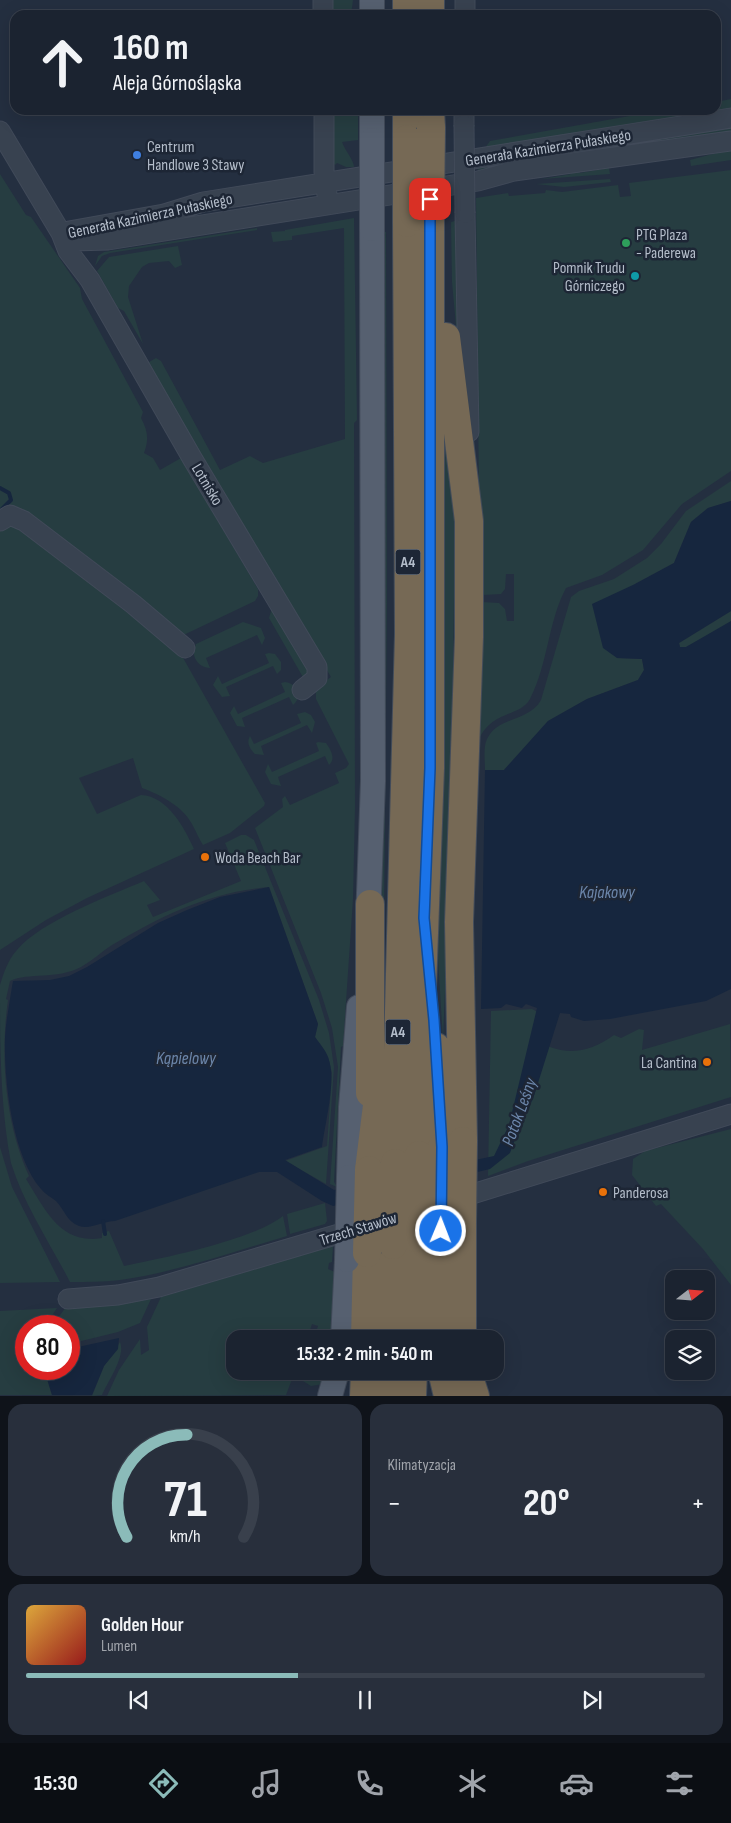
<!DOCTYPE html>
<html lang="pl">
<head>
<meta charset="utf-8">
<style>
  :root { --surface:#1b2330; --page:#282f3c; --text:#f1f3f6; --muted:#a0a4ab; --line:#39404c; --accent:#8bbbb9 }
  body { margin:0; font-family:"Sofia Sans Condensed",sans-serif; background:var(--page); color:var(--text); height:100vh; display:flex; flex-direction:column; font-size:19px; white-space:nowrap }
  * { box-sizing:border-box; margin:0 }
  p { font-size:16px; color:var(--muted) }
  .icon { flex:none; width:28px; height:28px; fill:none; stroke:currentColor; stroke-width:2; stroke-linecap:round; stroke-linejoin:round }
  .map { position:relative; height:1396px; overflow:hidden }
  .sheet { display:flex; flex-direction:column; gap:8px; padding:8px; background:#0f131a; flex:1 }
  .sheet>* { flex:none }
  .guide { position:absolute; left:10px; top:10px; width:711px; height:105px; border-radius:15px; box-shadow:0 5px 20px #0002,0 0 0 1px var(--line); background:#1b2330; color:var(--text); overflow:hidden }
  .needle { width:32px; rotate:73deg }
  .buttons { position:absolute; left:665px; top:1270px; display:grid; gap:10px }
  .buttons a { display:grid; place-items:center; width:50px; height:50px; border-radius:10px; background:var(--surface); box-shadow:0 5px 20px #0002,0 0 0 1px var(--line); font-size:25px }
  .speed { position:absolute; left:15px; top:1315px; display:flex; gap:10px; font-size:25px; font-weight:700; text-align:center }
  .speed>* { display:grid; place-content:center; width:65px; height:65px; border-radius:50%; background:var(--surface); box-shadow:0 5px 20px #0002,0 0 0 1px var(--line); line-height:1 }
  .speed .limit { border:8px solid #d22; background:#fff; color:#111 }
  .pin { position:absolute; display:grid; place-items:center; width:42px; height:42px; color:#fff; margin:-21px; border-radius:10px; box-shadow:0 2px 8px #0006 }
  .me { position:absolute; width:55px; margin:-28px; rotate:1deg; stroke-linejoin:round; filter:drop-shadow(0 0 4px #0008) }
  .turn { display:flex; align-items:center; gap:18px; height:105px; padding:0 20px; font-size:22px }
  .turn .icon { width:65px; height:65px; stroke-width:2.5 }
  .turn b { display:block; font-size:35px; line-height:42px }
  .big { font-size:38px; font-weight:700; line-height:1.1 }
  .sheet .card { flex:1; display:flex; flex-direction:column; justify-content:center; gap:8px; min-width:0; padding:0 18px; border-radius:15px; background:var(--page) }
  .sheet .dial { align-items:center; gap:0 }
  .dial svg { height:130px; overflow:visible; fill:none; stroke:var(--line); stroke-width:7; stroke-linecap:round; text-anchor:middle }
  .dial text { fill:var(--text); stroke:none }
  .song { display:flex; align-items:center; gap:15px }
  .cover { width:60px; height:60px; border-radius:8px; background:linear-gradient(135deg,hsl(40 70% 55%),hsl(0 70% 35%)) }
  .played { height:5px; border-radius:2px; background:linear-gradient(90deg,var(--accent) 40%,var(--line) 40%) }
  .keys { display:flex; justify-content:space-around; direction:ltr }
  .heat { display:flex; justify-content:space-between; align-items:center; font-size:28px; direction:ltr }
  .sheet .tiles { flex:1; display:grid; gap:8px; grid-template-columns:1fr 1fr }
  .card:last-child { grid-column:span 2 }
  .trip { position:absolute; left:226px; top:1330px; width:278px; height:50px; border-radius:15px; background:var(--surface); box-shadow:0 5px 20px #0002,0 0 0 1px var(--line); font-weight:700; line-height:50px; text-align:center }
  .menu { display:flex; height:80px; justify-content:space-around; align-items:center; background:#0b0e13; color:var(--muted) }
  .menu .icon { width:35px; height:35px }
  .menu .active { color:var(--accent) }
  .menu b { font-size:22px; color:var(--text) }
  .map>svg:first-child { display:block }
  .green { fill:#263d41 }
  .water { fill:#16263e }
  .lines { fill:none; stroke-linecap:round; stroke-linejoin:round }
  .stream { stroke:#16263e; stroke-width:4 }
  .minor-casing { stroke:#414a59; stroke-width:21 }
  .major-casing { stroke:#414a59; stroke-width:26 }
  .highway-casing { stroke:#434c5a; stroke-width:30 }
  .minor { stroke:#384250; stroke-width:19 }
  .major { stroke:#566070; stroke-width:24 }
  .highway { stroke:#766955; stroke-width:28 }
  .minor-bridge-casing { stroke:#414a59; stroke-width:21; stroke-linecap:butt }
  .major-bridge-casing { stroke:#414a59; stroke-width:26; stroke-linecap:butt }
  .highway-bridge-casing { stroke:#434c5a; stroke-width:30; stroke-linecap:butt }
  .minor-bridge { stroke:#384250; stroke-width:19 }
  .major-bridge { stroke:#566070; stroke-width:24 }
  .highway-bridge { stroke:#766955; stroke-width:28 }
  .route-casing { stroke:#114b97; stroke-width:12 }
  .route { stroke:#1a73e8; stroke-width:9 }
  .shop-dot { fill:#3f7fe0; stroke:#1d2635; stroke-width:2 }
  .leisure-dot { fill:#2e9e5b; stroke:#1d2635; stroke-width:2 }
  .culture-dot { fill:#0f9aa8; stroke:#1d2635; stroke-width:2 }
  .food-dot { fill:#e8710a; stroke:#1d2635; stroke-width:2 }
  .labels { text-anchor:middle; stroke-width:5; stroke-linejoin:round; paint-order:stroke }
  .shield { fill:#1d2635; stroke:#87909d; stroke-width:1 }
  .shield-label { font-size:15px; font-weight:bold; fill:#b4bdca }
  .poi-label { font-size:16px; fill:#b4bdca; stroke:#1d2635; text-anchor:start }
  .street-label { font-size:16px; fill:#b4bdca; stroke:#1d2635 }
  .water-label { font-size:18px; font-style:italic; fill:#6c86aa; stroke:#1d2635 }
</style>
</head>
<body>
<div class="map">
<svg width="731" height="1396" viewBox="0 0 731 1396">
  <rect width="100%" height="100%" fill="#242f40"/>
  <!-- green -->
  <path class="green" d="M329 0H353L351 15H329Z
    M731 99V111L483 151 490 141 663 110H716V102Z
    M330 110H358V140L342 142C345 151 354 160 354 167H346L337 163 335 165 331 160Z
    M731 125V134L478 172V165Z
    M731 149V160L691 166 690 160Z
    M605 164 609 168 610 174 542 179 571 174V169H579L580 173 603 169Z
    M731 170V471L682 504 643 550 602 575 566 588C548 622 548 664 530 699 519 718 492 709 478 741L482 602 499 603 505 609 507 621H514V574H506L505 589 501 594 483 595 476 588 479 497 476 198 508 193 509 196 545 193 546 190 562 192 618 185 620 197 631 196 629 183Z
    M0 174 26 215 31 217 80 288 82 299 143 412 141 418C148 431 149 440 144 453L153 458 160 470 181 458 258 589V596L255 601 173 640 265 803 264 806 230 833 203 845C199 839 196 831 192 824 182 806 161 795 142 788L133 758 79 778 97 814 141 795C168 796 185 829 194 849L87 898 46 920 0 950Z
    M610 179 611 182 564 187 536 184Z
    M354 218 357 420 354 423 355 807 353 899 343 1046 341 1047 334 1182 337 1187 330 1184 338 1067 332 1028 321 993 255 828 283 807 282 799 285 796 290 805 339 783 335 773 346 768 349 764 316 699V688L331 677 150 370 149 362 156 358 161 361 220 470 250 456 263 463 345 439 344 228 292 236V240L273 242 271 232 285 231V230Z
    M455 221 457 223 459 308 458 348 452 282 451 222Z
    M257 228V230L110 253 102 256 95 266 98 256 104 252Z
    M381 232H386L387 603 384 917 379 888Z
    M178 246 182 265 175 268 169 261 149 263 142 267 129 286 128 297 143 344 124 311 118 308 97 271 109 257Z
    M444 385 455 515 451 844 443 1040 438 959 445 687Z
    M731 481V501L708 508 691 522 674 563 635 584 617 658 642 659 644 670 638 680 587 699 548 721 504 770H485C485 761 483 747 487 739 498 716 529 722 541 700L571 597 579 591 614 579 647 558 661 544 686 511Z
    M272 608 310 673 304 679 269 618Z
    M731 611V621L728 624 686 647H680L679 643Z
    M243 622 261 628 265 638 262 645 257 635 206 658 210 668C197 667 190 655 196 644Z
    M269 653 275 654 281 662V670L277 674 273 666 226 687 230 696 222 697 213 685 218 676 222 684 269 663 265 654Z
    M285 682C297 683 303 697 293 705L289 697 242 718 245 727 237 726 230 713 234 706 238 714 285 692 281 683Z
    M305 712 311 715 315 722 312 733 307 725 261 746 264 755 255 754C250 749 246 743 250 736L254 744 301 723 297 714Z
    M318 742 326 743C331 750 336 759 329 765L325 756 278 777 281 786 271 784 265 772 268 764 272 772 319 751 316 743Z
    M241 835H246L254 840 319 1000 329 1033 334 1067 326 1184 285 1161 327 1146 332 1073 328 1057 315 1037 318 1024 269 887C209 892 163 915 112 945 101 952 92 961 81 967 56 980 29 972 10 981L6 999 8 1000C0 1057 5 1123 29 1176L26 1179C45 1209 60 1245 102 1238V1233L109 1231 124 1266C164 1258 253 1240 283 1216L287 1236C232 1252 177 1272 120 1280 103 1282 86 1282 70 1282 50 1243 24 1205 11 1163 0 1105 0 1044 0 985 4 972 8 960 17 950 41 921 109 896 144 881L160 900 147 905 153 917 241 881 225 843Z
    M532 1009 541 1014 534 1039C563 1057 587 1054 614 1035L621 1038 639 1029 644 1030 642 1050 730 1024 731 1097 528 1161 488 1176 491 1011Z
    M731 1129V1285L703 1249 661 1204 656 1206 632 1175 633 1159 645 1151Z
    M0 1147 12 1187 60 1282 0 1283Z
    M325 1203 327 1221 325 1224 290 1234 287 1214Z
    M333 1246 332 1262 329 1263 328 1269 335 1272 334 1339H314L318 1326 312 1324 307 1339H235V1371H295L286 1395 107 1396 119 1370 140 1339 141 1355 149 1350 147 1327 161 1297Z
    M151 1299 140 1323 118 1332 69 1344V1326H52L66 1307 111 1305Z
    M57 1308 45 1326H26V1369H44L52 1395H0V1311Z
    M120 1342C126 1356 108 1381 102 1395L92 1396 104 1366Z
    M302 1371H328L323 1384 311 1386 303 1381Z"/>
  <!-- water -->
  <path class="water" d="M731 501V611L679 643 680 647H686L731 621V989L706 1001 610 1019 584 1021 571 1017 570 1014 560 1013 533 1099 523 1117 510 1153 490 1169 333 1206 322 1201 277 1172H259L115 1221C103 1221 90 1230 79 1226 67 1222 64 1209 56 1201 51 1197 45 1194 41 1189 12 1155 4 1081 5 1038 6 1019 10 1000 13 981L50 980 69 976 87 967 158 923 187 910 220 897 269 887 318 1024 315 1037C319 1043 325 1049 328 1057 337 1079 325 1123 322 1147L285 1160 334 1190 494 1156 509 1125 537 1008 526 1004 522 1008 506 1004 501 1008 481 1009 485 770H504L548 721 587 699 638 680 644 670 642 659 617 658 603 648 592 604 635 584 674 563 691 522 708 508Z
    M119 1338 118 1349 104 1366 92 1395H52L44 1369H69V1349Z"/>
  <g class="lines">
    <!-- stream -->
    <path class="stream" d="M0 488 9 493 11 500 2 509
      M103 1221 105 1234"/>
    <!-- minor casing -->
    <g class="minor-casing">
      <path id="minor" d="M323 0V15
        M465 15V0
        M324 110V172L327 195
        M464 125V110
        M0 131 61 233 68 251 90 280 192 458 317 667V678L302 690
        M465 213 469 432
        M69 231 164 214 203 202 731 118
        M61 233 73 241 108 240 478 181 514 171 731 141
        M0 521 10 515 24 521 133 604 185 648
        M453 1200 731 1114
        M68 1299 118 1295 159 1287 359 1228"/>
    </g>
    <!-- major casing -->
    <g class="major-casing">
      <path id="major" d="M372 0V15
        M372 110V140
        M368 921 373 781 372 229
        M349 1177 351 1107 359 1007
        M343 1339 347 1260
        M330 1396 337 1371"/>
    </g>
    <!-- highway casing -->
    <g class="highway-casing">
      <path id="highway" d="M430 0V15
        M407 15V0
        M430 110 431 128
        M407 139V110
        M446 337 469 521V637L459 922 463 1141
        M370 904V1093
        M436 1047 442 1147
        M419 1155V1071L430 768V216
        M395 1163 409 634 407 223
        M369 1170 381 1073
        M365 1339 367 1253
        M390 1339 393 1245
        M414 1339 416 1238
        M439 1339 441 1231
        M462 1339V1223
        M442 1371 448 1396
        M467 1371 475 1396
        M364 1396 365 1371
        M389 1396V1371
        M412 1396 413 1371"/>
    </g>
    <!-- minor -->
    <use href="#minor" class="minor"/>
    <!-- major -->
    <use href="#major" class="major"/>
    <!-- highway -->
    <use href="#highway" class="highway"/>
    <!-- minor-bridge casing -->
    <g class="minor-bridge-casing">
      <path id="minor-bridge" d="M464 125 465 213"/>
    </g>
    <!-- major-bridge casing -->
    <g class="major-bridge-casing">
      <path id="major-bridge" d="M372 140V229
        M347 1260 349 1177"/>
    </g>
    <!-- highway-bridge casing -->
    <g class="highway-bridge-casing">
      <path id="highway-bridge" d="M407 139V223
        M430 216 431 128
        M462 1223 463 1141
        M441 1231 442 1147
        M416 1238 419 1155
        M393 1245 395 1163
        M367 1253 369 1170"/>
    </g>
    <!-- minor-bridge -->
    <use href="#minor-bridge" class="minor-bridge"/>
    <!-- major-bridge -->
    <use href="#major-bridge" class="major-bridge"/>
    <!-- highway-bridge -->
    <use href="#highway-bridge" class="highway-bridge"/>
  </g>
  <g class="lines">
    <!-- route casing -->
    <g class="route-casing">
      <path id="route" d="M430 199V768L424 918 434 1020 442 1147 441 1231"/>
    </g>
    <!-- route -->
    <use href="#route" class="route"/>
  </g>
  <!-- markers -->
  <circle class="shop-dot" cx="137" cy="155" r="5"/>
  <circle class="leisure-dot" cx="626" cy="243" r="5"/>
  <circle class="culture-dot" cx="635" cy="276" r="5"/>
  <g class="food-dot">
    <circle cx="205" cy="857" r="5"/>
    <circle cx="707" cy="1062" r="5"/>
    <circle cx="603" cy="1192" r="5"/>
  </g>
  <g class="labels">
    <!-- shield labels -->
    <g class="shield">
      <rect x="395.5" y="549.5" width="25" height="25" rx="4"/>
      <rect x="385.5" y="1019.5" width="25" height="25" rx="4"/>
    </g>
    <g class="shield-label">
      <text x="408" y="567">A4</text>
      <text x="398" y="1037">A4</text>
    </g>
    <!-- poi labels -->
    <g class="poi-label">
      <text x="147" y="152">Centrum<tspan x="147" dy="18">Handlowe 3 Stawy</tspan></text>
      <text x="636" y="240">PTG Plaza<tspan x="636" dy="18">- Paderewa</tspan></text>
      <text x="625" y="273" text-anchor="end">Pomnik Trudu<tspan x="625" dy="18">Górniczego</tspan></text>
      <text x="215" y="863">Woda Beach Bar</text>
      <text x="697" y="1068" text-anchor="end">La Cantina</text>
      <text x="613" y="1198">Panderosa</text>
    </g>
    <!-- street labels -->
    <g class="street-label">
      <text transform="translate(548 147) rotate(-9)" y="6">Generała Kazimierza Pułaskiego</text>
      <text transform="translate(150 215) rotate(-12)" y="6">Generała Kazimierza Pułaskiego</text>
      <text transform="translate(208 484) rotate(59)" y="6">Lotnisko</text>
      <text transform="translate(358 1228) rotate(-17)" y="6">Trzech Stawów</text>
    </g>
    <!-- water labels -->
    <g class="water-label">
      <text x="607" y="898">Kajakowy</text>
      <text x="186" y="1064">Kąpielowy</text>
      <text transform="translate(519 1112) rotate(-70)" y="6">Potok Leśny</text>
    </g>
  </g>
</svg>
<div class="buttons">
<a><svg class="needle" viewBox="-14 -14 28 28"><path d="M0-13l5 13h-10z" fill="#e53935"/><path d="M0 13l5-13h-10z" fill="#a0a4ab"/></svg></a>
<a><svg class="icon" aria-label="layers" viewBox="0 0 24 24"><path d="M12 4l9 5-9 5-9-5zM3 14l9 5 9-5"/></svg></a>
</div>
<div class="speed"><div class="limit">80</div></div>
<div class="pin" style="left:430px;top:199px;background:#d93025"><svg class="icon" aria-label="arrive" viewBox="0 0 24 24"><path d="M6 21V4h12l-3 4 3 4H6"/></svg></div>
<svg class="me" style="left:441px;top:1231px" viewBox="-20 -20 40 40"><circle r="17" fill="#1a73e8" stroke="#fff" stroke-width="3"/><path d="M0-11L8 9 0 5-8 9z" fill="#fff"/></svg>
<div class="trip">15:32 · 2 min · 540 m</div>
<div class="guide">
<div class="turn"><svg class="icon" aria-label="ahead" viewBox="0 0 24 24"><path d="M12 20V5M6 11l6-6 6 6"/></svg><div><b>160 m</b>Aleja Górnośląska</div></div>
</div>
</div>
<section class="sheet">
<div class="tiles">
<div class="card dial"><svg viewBox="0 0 100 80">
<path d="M14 69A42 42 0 1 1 86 69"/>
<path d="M14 69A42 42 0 0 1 51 6" stroke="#8bbbb9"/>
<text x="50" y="56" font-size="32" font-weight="700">71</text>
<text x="50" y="72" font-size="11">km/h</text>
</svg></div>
<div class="card"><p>Klimatyzacja</p>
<div class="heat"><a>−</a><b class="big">20°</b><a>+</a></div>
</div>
<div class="card">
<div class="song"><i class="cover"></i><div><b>Golden Hour</b><p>Lumen</p></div></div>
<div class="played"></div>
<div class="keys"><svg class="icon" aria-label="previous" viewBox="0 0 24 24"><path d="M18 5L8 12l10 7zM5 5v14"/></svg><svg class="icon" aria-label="pause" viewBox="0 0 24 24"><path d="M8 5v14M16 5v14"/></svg><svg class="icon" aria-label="next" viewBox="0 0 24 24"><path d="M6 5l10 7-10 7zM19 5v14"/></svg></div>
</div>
</div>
</section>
<nav class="menu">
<b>15:30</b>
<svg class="icon active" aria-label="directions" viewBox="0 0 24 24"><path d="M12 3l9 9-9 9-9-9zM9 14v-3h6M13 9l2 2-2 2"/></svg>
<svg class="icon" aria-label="music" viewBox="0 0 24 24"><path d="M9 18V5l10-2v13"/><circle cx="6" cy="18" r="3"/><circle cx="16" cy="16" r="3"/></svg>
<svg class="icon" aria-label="phone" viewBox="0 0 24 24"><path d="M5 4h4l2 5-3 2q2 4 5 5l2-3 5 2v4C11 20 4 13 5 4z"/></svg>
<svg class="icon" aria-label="climate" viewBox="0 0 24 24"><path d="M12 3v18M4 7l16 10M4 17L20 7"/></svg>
<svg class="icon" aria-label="car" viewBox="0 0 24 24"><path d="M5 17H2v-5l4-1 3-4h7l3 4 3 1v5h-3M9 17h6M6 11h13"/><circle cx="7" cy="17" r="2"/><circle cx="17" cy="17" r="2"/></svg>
<svg class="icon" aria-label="filters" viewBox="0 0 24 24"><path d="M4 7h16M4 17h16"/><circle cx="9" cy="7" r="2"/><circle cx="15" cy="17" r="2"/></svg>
</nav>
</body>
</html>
